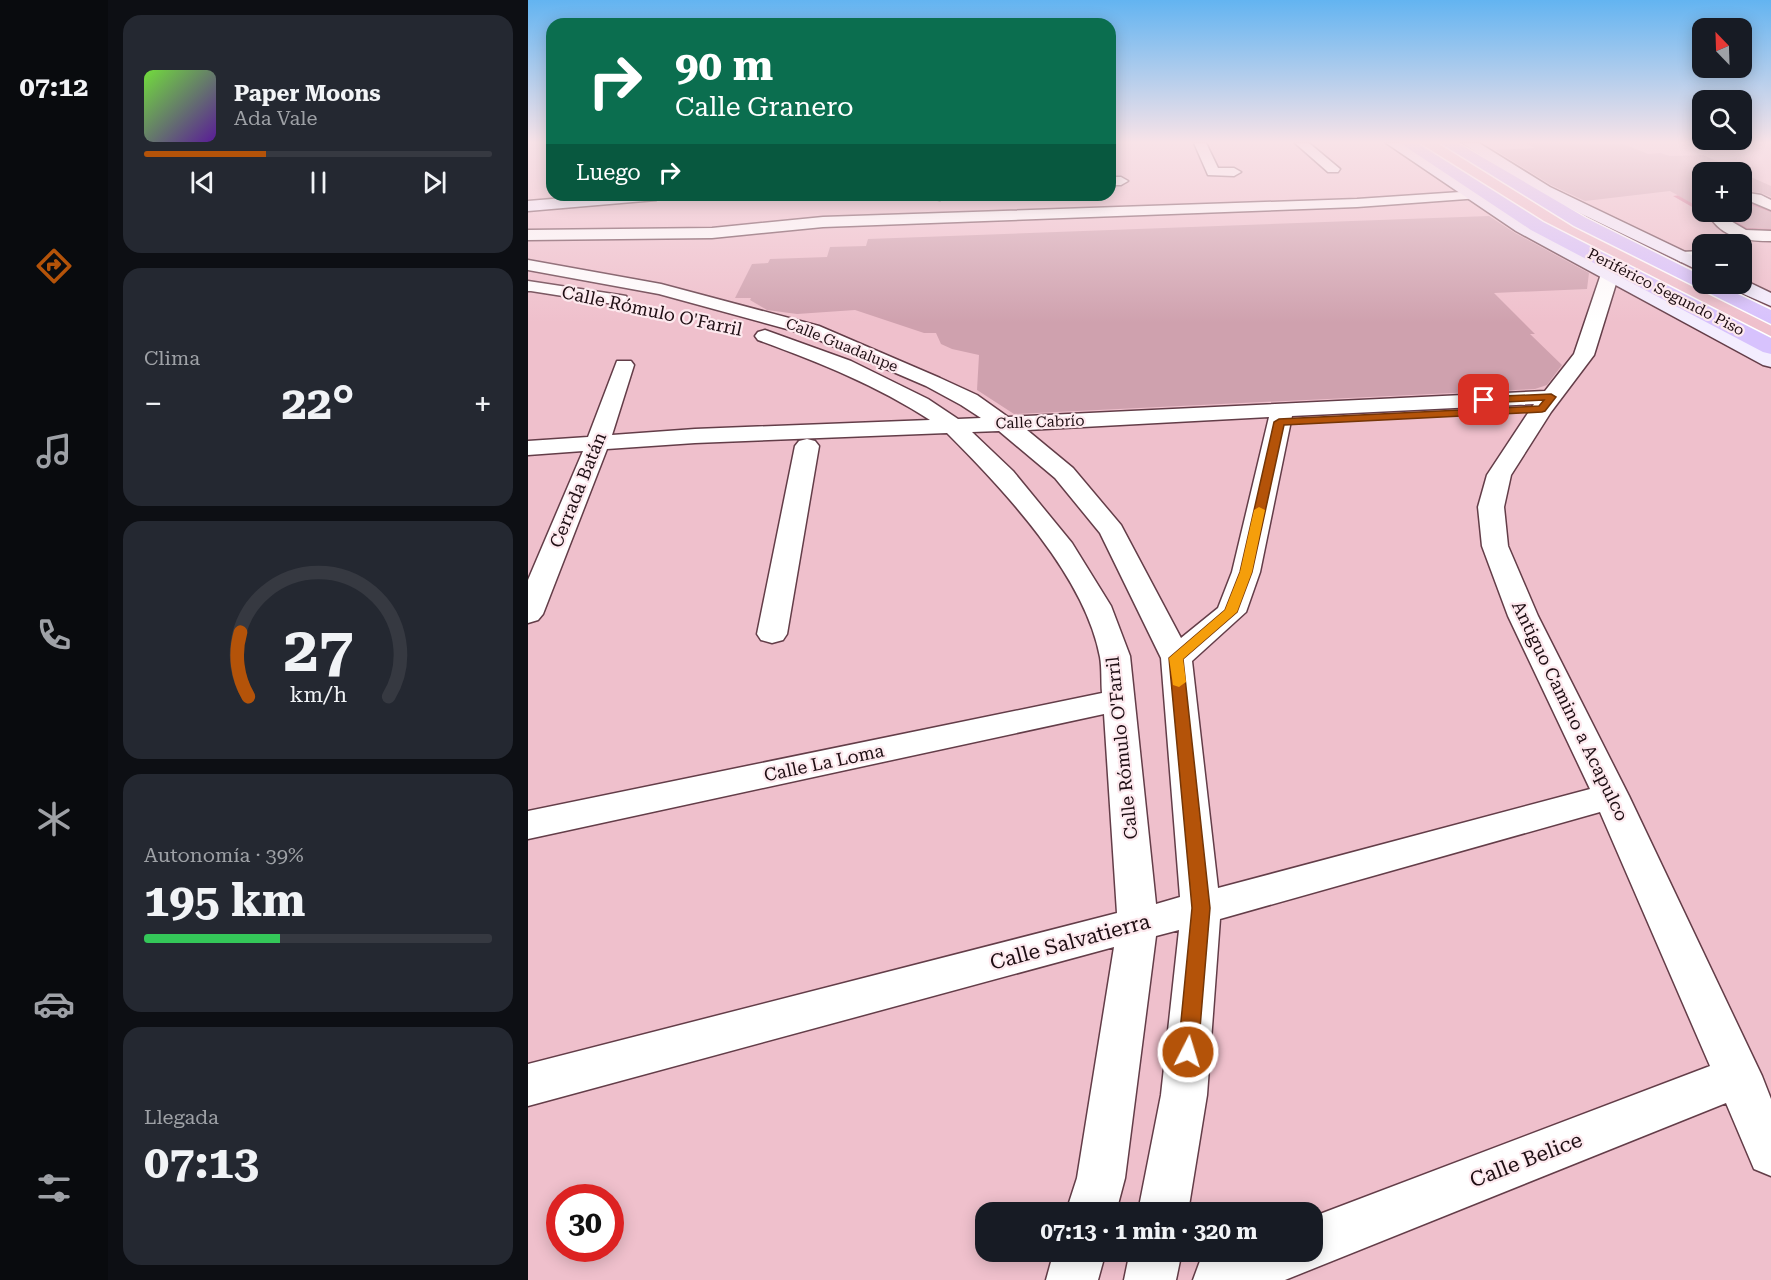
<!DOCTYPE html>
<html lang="es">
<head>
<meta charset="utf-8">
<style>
  :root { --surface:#171b24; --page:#242831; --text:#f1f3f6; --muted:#9ea1a6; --line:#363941; --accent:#b45309 }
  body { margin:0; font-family:"Roboto Serif",serif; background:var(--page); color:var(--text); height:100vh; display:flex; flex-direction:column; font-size:22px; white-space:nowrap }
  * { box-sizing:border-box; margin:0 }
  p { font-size:20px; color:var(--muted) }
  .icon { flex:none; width:33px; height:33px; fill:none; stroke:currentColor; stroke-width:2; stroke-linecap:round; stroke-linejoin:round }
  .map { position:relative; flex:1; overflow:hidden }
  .details { display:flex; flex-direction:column; gap:15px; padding:15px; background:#0d0f14; width:420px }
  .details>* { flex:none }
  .banner { position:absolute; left:18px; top:18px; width:570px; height:183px; border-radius:18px; box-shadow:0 3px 15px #0003; background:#0b6e4f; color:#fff; overflow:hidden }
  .needle { width:39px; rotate:337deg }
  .tools { position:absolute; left:1164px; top:18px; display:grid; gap:12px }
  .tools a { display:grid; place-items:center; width:60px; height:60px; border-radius:12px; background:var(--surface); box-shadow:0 3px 15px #0003; font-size:30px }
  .speed { position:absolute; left:18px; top:1184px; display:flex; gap:12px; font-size:30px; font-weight:700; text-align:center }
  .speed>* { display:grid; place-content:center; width:78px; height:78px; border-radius:50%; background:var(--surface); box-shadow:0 3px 15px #0003; line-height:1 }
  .speed .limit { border:9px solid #d22; background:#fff; color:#111 }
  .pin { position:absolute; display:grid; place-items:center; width:51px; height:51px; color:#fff; margin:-26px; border-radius:12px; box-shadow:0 3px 9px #0006 }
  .me { position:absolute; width:66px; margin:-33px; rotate:5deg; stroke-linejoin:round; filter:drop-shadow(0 0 4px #0008) }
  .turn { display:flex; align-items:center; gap:21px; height:126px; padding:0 30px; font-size:27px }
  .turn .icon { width:78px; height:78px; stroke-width:2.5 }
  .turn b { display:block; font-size:42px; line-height:51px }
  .then { display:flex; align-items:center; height:57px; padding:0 30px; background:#0003; gap:12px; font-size:22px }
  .big { font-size:45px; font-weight:700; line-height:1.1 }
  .details .widget { flex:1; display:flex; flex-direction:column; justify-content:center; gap:9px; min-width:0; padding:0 21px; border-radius:18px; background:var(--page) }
  .details .dial { align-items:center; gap:0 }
  .dial svg { height:156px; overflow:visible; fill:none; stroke:var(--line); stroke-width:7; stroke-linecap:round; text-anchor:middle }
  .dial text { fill:var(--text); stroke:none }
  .song { display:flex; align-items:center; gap:18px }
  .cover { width:72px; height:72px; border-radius:9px; background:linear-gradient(135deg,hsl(100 70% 55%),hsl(270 70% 35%)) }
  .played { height:6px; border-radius:3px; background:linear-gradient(90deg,var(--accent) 35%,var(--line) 35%) }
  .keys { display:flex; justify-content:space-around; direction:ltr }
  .heat { display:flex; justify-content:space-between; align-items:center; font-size:33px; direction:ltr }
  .charge { height:9px; border-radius:4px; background:linear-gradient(90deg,#34c759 39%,var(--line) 0) }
  .trip { position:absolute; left:447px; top:1202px; width:348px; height:60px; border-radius:18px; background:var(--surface); box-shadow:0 3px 15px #0003; font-weight:700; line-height:60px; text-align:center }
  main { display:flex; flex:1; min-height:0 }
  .tabs { display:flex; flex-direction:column; width:108px; justify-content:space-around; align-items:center; background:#090b0e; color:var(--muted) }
  .tabs .icon { width:42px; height:42px }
  .tabs .current { color:var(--accent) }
  .tabs b { font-size:27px; color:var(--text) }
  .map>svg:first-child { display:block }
  .green { fill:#da7998 }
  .building { fill:#cfa1ae }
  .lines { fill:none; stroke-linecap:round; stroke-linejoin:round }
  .street-casing { stroke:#633d48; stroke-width:3 }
  .secondary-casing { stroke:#633d48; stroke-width:3 }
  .highway-casing { stroke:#fff; stroke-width:3 }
  .street { fill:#fff; fill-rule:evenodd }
  .secondary { fill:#f3edfe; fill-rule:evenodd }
  .highway { fill:#d7c2fd; fill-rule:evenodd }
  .route { fill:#b45309; stroke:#753606; stroke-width:1.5 }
  .slow { fill:#f59e0b }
  .labels { text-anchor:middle; stroke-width:4.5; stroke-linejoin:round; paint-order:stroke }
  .far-street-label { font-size:15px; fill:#1e0e13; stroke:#fde9ee }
  .street-label { font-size:18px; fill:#1e0e13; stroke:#fde9ee }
  .near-street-label { font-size:21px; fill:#1e0e13; stroke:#fde9ee }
</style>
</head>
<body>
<main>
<nav class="tabs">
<b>07:12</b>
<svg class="icon current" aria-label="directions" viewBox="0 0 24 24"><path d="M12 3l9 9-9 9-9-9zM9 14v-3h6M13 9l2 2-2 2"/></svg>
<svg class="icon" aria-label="music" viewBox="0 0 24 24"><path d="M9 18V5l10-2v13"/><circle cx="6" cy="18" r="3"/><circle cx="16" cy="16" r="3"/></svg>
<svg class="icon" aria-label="phone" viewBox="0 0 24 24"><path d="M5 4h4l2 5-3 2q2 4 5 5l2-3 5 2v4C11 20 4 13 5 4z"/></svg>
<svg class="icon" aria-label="climate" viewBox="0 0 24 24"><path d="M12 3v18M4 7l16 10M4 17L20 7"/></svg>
<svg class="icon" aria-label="car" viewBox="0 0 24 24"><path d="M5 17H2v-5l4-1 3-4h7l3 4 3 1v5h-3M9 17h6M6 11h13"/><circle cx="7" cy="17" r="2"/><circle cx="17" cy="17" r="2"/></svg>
<svg class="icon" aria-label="filters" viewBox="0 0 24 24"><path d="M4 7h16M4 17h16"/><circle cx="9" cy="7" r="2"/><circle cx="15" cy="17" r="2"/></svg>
</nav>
<section class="details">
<div class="widget">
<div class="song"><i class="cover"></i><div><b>Paper Moons</b><p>Ada Vale</p></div></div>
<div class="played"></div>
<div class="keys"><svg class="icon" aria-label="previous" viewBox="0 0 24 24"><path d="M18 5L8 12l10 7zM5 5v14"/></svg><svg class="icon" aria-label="pause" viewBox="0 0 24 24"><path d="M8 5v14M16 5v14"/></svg><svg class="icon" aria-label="next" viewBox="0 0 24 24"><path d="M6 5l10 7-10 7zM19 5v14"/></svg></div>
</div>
<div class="widget"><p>Clima</p>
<div class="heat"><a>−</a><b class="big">22°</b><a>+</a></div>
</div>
<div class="widget dial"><svg viewBox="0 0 100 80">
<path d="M14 69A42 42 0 1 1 86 69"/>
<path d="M14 69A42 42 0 0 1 10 36" stroke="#b45309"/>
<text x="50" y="56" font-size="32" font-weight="700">27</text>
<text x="50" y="72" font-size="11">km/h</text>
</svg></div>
<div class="widget"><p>Autonomía · 39%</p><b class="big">195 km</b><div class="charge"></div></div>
<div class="widget"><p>Llegada</p><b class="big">07:13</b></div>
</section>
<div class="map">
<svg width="1243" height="1280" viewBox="0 0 1243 1280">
  <rect width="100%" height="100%" fill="#efc0cc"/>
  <!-- green -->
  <path class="green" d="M1214 189 1243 204V237L1218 238 1145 196 1174 192V212H1214Z"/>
  <!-- building -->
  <path class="building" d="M998 143 1096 144 1120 154 1132 153 1142 156 1175 155 1213 172H1174V209L1142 191 1057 201 1023 185 967 150 1007 148Z
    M1214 173 1243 186V197L1233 193 1214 190Z
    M1214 202 1243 212V229L1219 228 1204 219 1207 212H1214Z
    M961 216 987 233 1061 273 1059 289 966 293 1007 334H1002L1034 365 1019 385 1007 389 486 414 449 390 451 355 424 349 413 344 408 333H396L327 310 269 314 239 310 222 300 223 298H207L224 264 240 263 242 259 299 257 302 247 338 246 340 239Z"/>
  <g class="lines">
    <!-- street casing -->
    <g class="street-casing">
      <path id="street" d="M666 143H678L690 168H706L713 172 706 176 680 175Z
        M767 143H781L812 169 810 172H800Z
        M582 177H593L600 181 593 185H582Z
        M947 191 954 195 952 198 829 207 295 227 184 238 0 240V230L184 228 295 217 829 199Z
        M1214 192 1233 195 1243 200V210L1224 202 1214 200Z
        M405 195H419V196L412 200 407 199Z
        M1190 212H1205L1201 220 1218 230 1243 231V241C1221 241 1198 239 1184 220Z
        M1174 251V261L1153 262 1145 257 1153 252Z
        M0 260 133 284 291 326 412 378 449 395 480 417 1017 391 1046 354 1073 274 1076 270H1088L1091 274 1066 355 1023 412 983 475 976 507 980 546 1010 616 1101 796 1234 1076 1243 1099V1176L1226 1169 1198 1103 757 1280H665L672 1261 698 1251H784V1217L1182 1066 1072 812 692 919 679 1095 660 1212H610L633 1095 651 930 628 936 597 1178 588 1212H538L549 1178 586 947 0 1106V1064L589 913 576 714 0 839V811L574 693C573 681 574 668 572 657 557 576 476 490 419 433L167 443 79 449 15 614 10 620 0 623V580L55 451 0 455V441L60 437 89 361H103L106 365 84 435 167 429 402 420C348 385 290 362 230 340L227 336 230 332 237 330 323 361 400 399 430 419 453 418 433 405 398 386 277 334 131 294 0 270ZM1006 404 959 475 950 507 954 546 980 616 1062 789 690 888 664 661 718 612 732 572 764 416ZM741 417 704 572 690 608 653 638 593 525 545 468 499 430ZM471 431 527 478 572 533 633 658 652 897 628 904 602 656 583 606 544 543 485 471 444 432Z
        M0 281 92 295 98 296 101 300 98 304 92 305 3 291H0Z
        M279 439 287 441 291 446 259 634 255 640 244 643 233 640 229 634 267 446 271 441Z
        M526 1251H578L570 1280H518Z
        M602 1251H654L648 1280H596Z"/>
    </g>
    <!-- secondary casing -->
    <g class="secondary-casing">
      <path id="secondary" d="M858 143H875L1000 223 1243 351V367L1235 365 988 231Z
        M934 143H951L1022 187 1174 260V272L1010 193Z
        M72 195H136L128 200 0 211V201Z
        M1214 279 1243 293V306L1202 288 1199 284H1214Z"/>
    </g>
    <!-- highway casing -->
    <g class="highway-casing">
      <path id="highway" d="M872 143H889L1015 222 1243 338V354L1235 352 1003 230Z
        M912 143H930L1058 218 1174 276V284H1189L1243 310V324L1046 226Z"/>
    </g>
    <!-- street -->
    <use href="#street" class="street"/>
    <!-- secondary -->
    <use href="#secondary" class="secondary"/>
    <!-- highway -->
    <use href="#highway" class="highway"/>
  </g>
  <!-- sky -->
  <linearGradient id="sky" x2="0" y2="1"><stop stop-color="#63b4f1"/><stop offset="0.44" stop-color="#f8e3e8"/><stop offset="1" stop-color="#f8e3e8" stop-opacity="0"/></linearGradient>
  <rect width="1243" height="323" fill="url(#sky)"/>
  <!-- route -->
  <path class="route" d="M1023 394 1028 397 1017 411 1014 412 756 425 724 572 709 612 655 659 682 908 670 1052 667 1058 660 1061 653 1058 650 1052 664 908 641 658 697 610 712 572 746 422 751 419 1011 406 1016 400 956 403 951 400 956 397Z"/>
  <!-- slow -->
  <path class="slow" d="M731 507 737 510 724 572 709 612 655 659 658 682 651 687 645 685 641 658 697 610 712 572 726 510Z"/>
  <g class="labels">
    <!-- far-street labels -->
    <g class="far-street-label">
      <text transform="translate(1138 292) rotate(27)" y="5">Periférico Segundo Piso</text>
      <text transform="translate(314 345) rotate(22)" y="5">Calle Guadalupe</text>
      <text transform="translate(512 422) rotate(-2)" y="5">Calle Cabrío</text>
    </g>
    <!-- street labels -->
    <g class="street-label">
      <text transform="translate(124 311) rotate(12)" y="6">Calle Rómulo O'Farril</text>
      <text transform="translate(50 490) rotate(-68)" y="6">Cerrada Batán</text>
      <text transform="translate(1042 711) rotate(64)" y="6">Antiguo Camino a Acapulco</text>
      <text transform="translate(594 748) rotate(-96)" y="6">Calle Rómulo O'Farril</text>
      <text transform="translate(296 763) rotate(-12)" y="6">Calle La Loma</text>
    </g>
    <!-- near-street labels -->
    <g class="near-street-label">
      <text transform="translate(542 942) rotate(-15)" y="7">Calle Salvatierra</text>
      <text transform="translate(998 1160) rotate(-21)" y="7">Calle Belice</text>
    </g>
  </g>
</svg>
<div class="tools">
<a><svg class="needle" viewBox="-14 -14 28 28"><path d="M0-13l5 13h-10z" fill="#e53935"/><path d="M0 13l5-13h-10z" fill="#9ea1a6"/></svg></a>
<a><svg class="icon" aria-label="search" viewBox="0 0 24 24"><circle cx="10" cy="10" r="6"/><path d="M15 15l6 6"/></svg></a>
<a>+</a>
<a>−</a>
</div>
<div class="speed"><div class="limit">30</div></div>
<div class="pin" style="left:956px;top:400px;background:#d93025"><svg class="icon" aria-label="arrive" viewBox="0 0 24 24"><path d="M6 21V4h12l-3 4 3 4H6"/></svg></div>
<svg class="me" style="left:660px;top:1052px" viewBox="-20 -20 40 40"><circle r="17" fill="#b45309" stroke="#fff" stroke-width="3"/><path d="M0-11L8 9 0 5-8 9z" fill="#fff"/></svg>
<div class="trip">07:13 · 1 min · 320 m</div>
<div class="banner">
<div class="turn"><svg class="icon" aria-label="right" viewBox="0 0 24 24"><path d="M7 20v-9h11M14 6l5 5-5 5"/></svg><div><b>90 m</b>Calle Granero</div></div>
<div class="then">Luego<svg class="icon" aria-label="right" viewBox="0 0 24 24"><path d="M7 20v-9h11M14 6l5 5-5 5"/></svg></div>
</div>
</div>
</main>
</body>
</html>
